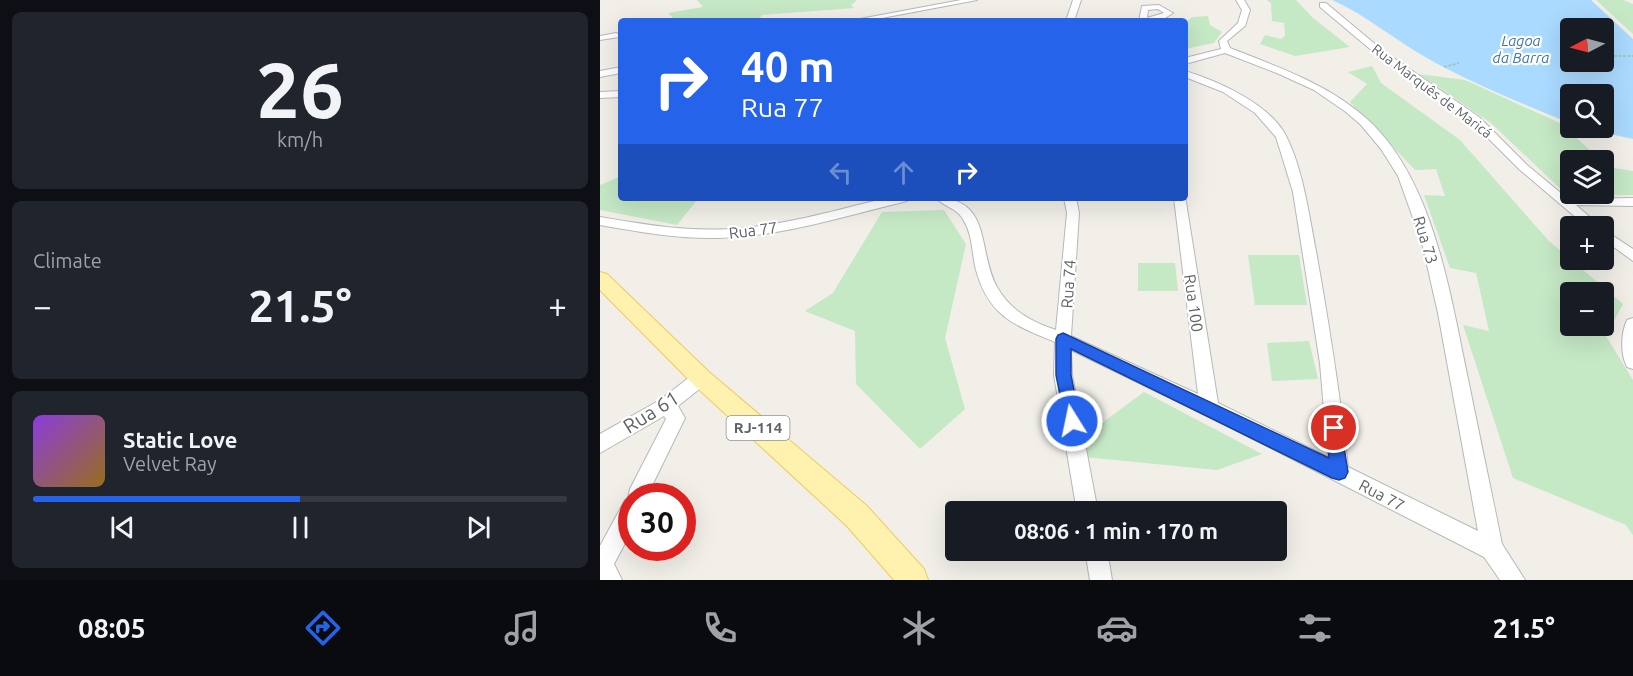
<!DOCTYPE html>
<html lang="en">
<head>
<meta charset="utf-8">
<style>
  :root { --surface:#171b24; --page:#20242c; --text:#f1f3f6; --muted:#9ea1a6; --line:#363941; --accent:#2563eb }
  body { margin:0; font-family:Ubuntu,sans-serif; background:var(--page); color:var(--text); height:100vh; display:flex; flex-direction:column; font-size:22px; white-space:nowrap }
  * { box-sizing:border-box; margin:0 }
  p { font-size:20px; color:var(--muted) }
  .icon { flex:none; width:33px; height:33px; fill:none; stroke:currentColor; stroke-width:2; stroke-linecap:round; stroke-linejoin:round }
  .map { position:relative; flex:1; overflow:hidden }
  .sheet { display:flex; flex-direction:column; gap:12px; padding:12px; background:#0d0f14; width:600px }
  .sheet>* { flex:none }
  .hud { position:absolute; left:18px; top:18px; width:570px; height:183px; border-radius:6px; box-shadow:0 6px 24px #0002; background:#2563eb; color:#fff; overflow:hidden }
  .needle { width:39px; rotate:264deg }
  .controls { position:absolute; left:960px; top:18px; display:grid; gap:12px }
  .controls a { display:grid; place-items:center; width:54px; height:54px; border-radius:6px; background:var(--surface); box-shadow:0 6px 24px #0002; font-size:30px }
  .speed { position:absolute; left:18px; top:483px; display:flex; gap:12px; font-size:30px; font-weight:700; text-align:center }
  .speed>* { display:grid; place-content:center; width:78px; height:78px; border-radius:50%; background:var(--surface); box-shadow:0 6px 24px #0002; line-height:1 }
  .speed .limit { border:9px solid #d22; background:#fff; color:#111 }
  .pin { position:absolute; display:grid; place-items:center; width:51px; height:51px; color:#fff; margin:-26px; border:3px solid #fff; border-radius:50%; box-shadow:0 2px 6px #0007 }
  .me { position:absolute; width:66px; margin:-33px; rotate:350deg; stroke-linejoin:round; filter:drop-shadow(0 0 4px #0008) }
  .turn { display:flex; align-items:center; gap:21px; height:126px; padding:0 24px; font-size:27px }
  .turn .icon { width:78px; height:78px; stroke-width:2.5 }
  .turn b { display:block; font-size:42px; line-height:51px }
  .lanes { display:flex; align-items:center; height:57px; padding:0 24px; background:#0003; justify-content:center; gap:30px; direction:ltr }
  .lanes .off { opacity:.35 }
  .big { font-size:45px; font-weight:700; line-height:1.1 }
  .sheet .widget { flex:1; display:flex; flex-direction:column; justify-content:center; gap:9px; min-width:0; padding:0 21px; border-radius:9px; background:var(--page) }
  .sheet .dial { align-items:center; gap:0 }
  .dial b { font-size:78px; line-height:1 }
  .song { display:flex; align-items:center; gap:18px }
  .cover { width:72px; height:72px; border-radius:9px; background:linear-gradient(135deg,hsl(270 70% 55%),hsl(40 70% 35%)) }
  .played { height:6px; border-radius:3px; background:linear-gradient(90deg,var(--accent) 50%,var(--line) 50%) }
  .keys { display:flex; justify-content:space-around; direction:ltr }
  .heat { display:flex; justify-content:space-between; align-items:center; font-size:33px; direction:ltr }
  .trip { position:absolute; left:345px; top:501px; width:342px; height:60px; border-radius:6px; background:var(--surface); box-shadow:0 6px 24px #0002; font-weight:700; line-height:60px; text-align:center }
  .dock { display:flex; height:96px; justify-content:space-around; align-items:center; background:#090b0e; color:var(--muted) }
  .dock .icon { width:42px; height:42px }
  .dock .on { color:var(--accent) }
  .dock b { font-size:27px; color:var(--text) }
  main { display:flex; flex:1; min-height:0 }
  .map>svg:first-child { display:block }
  .green { fill:#c5e8c5; fill-rule:evenodd }
  .water { fill:#aadaff; fill-rule:evenodd }
  .lines { fill:none; stroke-linecap:round; stroke-linejoin:round }
  .minor-casing { stroke:#b5b8bc; stroke-width:2 }
  .major-casing { stroke:#f2c960; stroke-width:2 }
  .path { stroke:#9cc7a9; stroke-width:1.5; stroke-dasharray:3 1.5; stroke-linecap:butt }
  .minor { fill:#fff; fill-rule:evenodd }
  .major { fill:#fff2af; fill-rule:evenodd }
  .route { fill:#2563eb; stroke:#184099; stroke-width:1.5 }
  .labels { text-anchor:middle; stroke-width:4.5; stroke-linejoin:round; paint-order:stroke }
  .far-street-label { font-size:14px; fill:#5f6368; stroke:#fff }
  .far-water-label { font-size:15px; font-style:italic; fill:#4174aa; stroke:#fff }
  .shield { fill:#fff; stroke:#8f9295; stroke-width:1.5 }
  .shield-label { font-size:15px; font-weight:bold; fill:#5f6368 }
  .street-label { font-size:16px; fill:#5f6368; stroke:#fff }
  .near-street-label { font-size:20px; fill:#5f6368; stroke:#fff }
</style>
</head>
<body>
<main>
<section class="sheet">
<div class="widget dial"><b>26</b><p>km/h</p></div>
<div class="widget"><p>Climate</p>
<div class="heat"><a>−</a><b class="big">21.5°</b><a>+</a></div>
</div>
<div class="widget">
<div class="song"><i class="cover"></i><div><b>Static Love</b><p>Velvet Ray</p></div></div>
<div class="played"></div>
<div class="keys"><svg class="icon" aria-label="previous" viewBox="0 0 24 24"><path d="M18 5L8 12l10 7zM5 5v14"/></svg><svg class="icon" aria-label="pause" viewBox="0 0 24 24"><path d="M8 5v14M16 5v14"/></svg><svg class="icon" aria-label="next" viewBox="0 0 24 24"><path d="M6 5l10 7-10 7zM19 5v14"/></svg></div>
</div>
</section>
<div class="map">
<svg width="1033" height="580" viewBox="0 0 1033 580">
  <rect width="100%" height="100%" fill="#f1efe8"/>
  <!-- green -->
  <path class="green" d="M97 0H257L251 5 254 8 162 15 158 21H76L68 13 103 7Z
    M667 0H696L713 18 750 47 695 56 660 44 665 35 681 39 685 36 684 23 672 21 671 3Z
    M996 0H1023L1033 4V34Z
    M608 16 610 25 622 32 614 43 585 49V39L587 38 585 22 593 17Z
    M772 66 781 83 860 140 948 240 1023 304 1006 336 1033 380V535L1026 525 913 478 863 325 889 331 876 273 850 268 824 195 845 196 836 169 815 170 750 102 767 84 748 72ZM970 292H1004V326H970Z
    M819 74 865 80 962 124 1000 160H970V194H1004V163L1007 167 1033 171V195L968 196 891 123Z
    M21 176V198H93L97 200 77 225 0 210V185Z
    M344 210 366 244 345 338 365 409 320 449 256 384 255 331 205 311 233 293 282 212Z
    M648 255H699L707 305H655Z
    M538 263H575L578 291H538Z
    M709 341 718 379 672 381 667 343Z
    M544 392 662 454 617 470 484 457 487 434Z"/>
  <!-- water -->
  <path class="water" d="M732 0H991L1033 39V139L982 128H1004V94H970V123C921 103 873 84 827 58 795 40 766 15 732 0ZM970 28H1004V62H970Z"/>
  <g class="lines">
    <!-- minor casing -->
    <g class="minor-casing">
      <path id="minor" d="M361 0H377L266 21H249Z
        M473 0H481L474 21H466Z
        M636 0H644L650 10 645 26 627 41 630 48C678 67 728 84 767 119 834 180 850 294 868 379 879 434 891 489 902 544L925 580H900L884 557 626 425 471 350 472 375 498 512H477L454 375 455 342C413 325 387 315 375 266 372 251 372 234 364 221 358 208 344 207 336 198 393 198 377 252 397 287 410 310 431 322 456 330L467 213 464 198H476L479 213 471 336 598 394 574 198 585 196 618 403 728 457 720 363 693 192 676 137 655 113 623 92 585 77V71C618 81 670 104 686 136 703 169 709 215 716 251 729 324 740 393 748 467L878 531 838 313 822 243 798 176 781 149 761 125 746 112 714 90 679 74 625 53 585 64V58L621 49 619 41 638 23 642 10Z
        M720 3H726L782 50 879 117 927 165 968 199 1033 198V206L976 205 1000 226H986L919 169 871 121 776 54 720 7Z
        M559 5 573 13 565 18 539 21 542 6ZM558 9 564 13 547 18 548 10Z
        M16 33 20 35 19 37 0 40V36Z
        M21 67V73L0 77V71Z
        M21 91V97L0 98V92Z
        M287 198H309L307 201C245 216 183 236 119 238 79 239 39 232 0 225V217C47 225 94 233 142 228 191 224 239 209 287 198Z
        M1004 230 1033 249V261L1004 240Z
        M1033 318V369L1027 367C1020 353 1021 333 1027 320Z
        M101 371 107 373 110 378 107 383 78 406 85 418 47 496H32V530L14 564 22 580H0V546L25 500 28 499 30 489 66 419 64 416 0 453V434L60 400 95 373Z
        M485 550H507L512 580H490Z"/>
    </g>
    <!-- major casing -->
    <g class="major-casing">
      <path id="major" d="M0 272 7 274 109 372 267 506 324 569 328 580H294L247 526 93 384 0 290Z"/>
    </g>
    <!-- path -->
    <path class="path" d="M1005 56H1033
      M844 67 859 63"/>
    <!-- minor -->
    <use href="#minor" class="minor"/>
    <!-- major -->
    <use href="#major" class="major"/>
  </g>
  <!-- route -->
  <path class="route" d="M463 333 729 458 726 428 728 423 734 421 740 423 748 472 745 478 739 480 732 478 471 349V375L480 421 478 426 472 429 466 426 456 375V339L458 335Z"/>
  <g class="labels">
    <!-- far-street labels -->
    <g class="far-street-label">
      <text transform="translate(832 91) rotate(37)" y="5">Rua Marquês de Maricá</text>
    </g>
    <!-- far-water labels -->
    <g class="far-water-label">
      <text x="921" y="46">Lagoa<tspan x="921" dy="17">da Barra</tspan></text>
    </g>
    <!-- shield labels -->
    <rect class="shield" x="126.5" y="416" width="63" height="24" rx="4.5"/>
    <g class="shield-label">
      <text x="158" y="433">RJ-114</text>
    </g>
    <!-- street labels -->
    <g class="street-label">
      <text transform="translate(153 230) rotate(-7)" y="6">Rua 77</text>
      <text transform="translate(826 240) rotate(73)" y="6">Rua 73</text>
      <text transform="translate(468 284) rotate(-86)" y="6">Rua 74</text>
      <text transform="translate(594 303) rotate(82)" y="6">Rua 100</text>
      <text transform="translate(782 495) rotate(28)" y="6">Rua 77</text>
    </g>
    <!-- near-street labels -->
    <g class="near-street-label">
      <text transform="translate(51 412) rotate(-32)" y="7">Rua 61</text>
    </g>
  </g>
</svg>
<div class="controls">
<a><svg class="needle" viewBox="-14 -14 28 28"><path d="M0-13l5 13h-10z" fill="#e53935"/><path d="M0 13l5-13h-10z" fill="#9ea1a6"/></svg></a>
<a><svg class="icon" aria-label="search" viewBox="0 0 24 24"><circle cx="10" cy="10" r="6"/><path d="M15 15l6 6"/></svg></a>
<a><svg class="icon" aria-label="layers" viewBox="0 0 24 24"><path d="M12 4l9 5-9 5-9-5zM3 14l9 5 9-5"/></svg></a>
<a>+</a>
<a>−</a>
</div>
<div class="speed"><div class="limit">30</div></div>
<div class="pin" style="left:734px;top:428px;background:#d93025"><svg class="icon" aria-label="arrive" viewBox="0 0 24 24"><path d="M6 21V4h12l-3 4 3 4H6"/></svg></div>
<svg class="me" style="left:472px;top:421px" viewBox="-20 -20 40 40"><circle r="17" fill="#2563eb" stroke="#fff" stroke-width="3"/><path d="M0-11L8 9 0 5-8 9z" fill="#fff"/></svg>
<div class="trip">08:06 · 1 min · 170 m</div>
<div class="hud">
<div class="turn"><svg class="icon" aria-label="right" viewBox="0 0 24 24"><path d="M7 20v-9h11M14 6l5 5-5 5"/></svg><div><b>40 m</b>Rua 77</div></div>
<div class="lanes"><svg class="icon off" aria-label="left" viewBox="0 0 24 24"><path d="M17 20v-9H6M10 6l-5 5 5 5"/></svg><svg class="icon off" aria-label="ahead" viewBox="0 0 24 24"><path d="M12 20V5M6 11l6-6 6 6"/></svg><svg class="icon" aria-label="right" viewBox="0 0 24 24"><path d="M7 20v-9h11M14 6l5 5-5 5"/></svg></div>
</div>
</div>
</main>
<nav class="dock">
<b>08:05</b>
<svg class="icon on" aria-label="directions" viewBox="0 0 24 24"><path d="M12 3l9 9-9 9-9-9zM9 14v-3h6M13 9l2 2-2 2"/></svg>
<svg class="icon" aria-label="music" viewBox="0 0 24 24"><path d="M9 18V5l10-2v13"/><circle cx="6" cy="18" r="3"/><circle cx="16" cy="16" r="3"/></svg>
<svg class="icon" aria-label="phone" viewBox="0 0 24 24"><path d="M5 4h4l2 5-3 2q2 4 5 5l2-3 5 2v4C11 20 4 13 5 4z"/></svg>
<svg class="icon" aria-label="climate" viewBox="0 0 24 24"><path d="M12 3v18M4 7l16 10M4 17L20 7"/></svg>
<svg class="icon" aria-label="car" viewBox="0 0 24 24"><path d="M5 17H2v-5l4-1 3-4h7l3 4 3 1v5h-3M9 17h6M6 11h13"/><circle cx="7" cy="17" r="2"/><circle cx="17" cy="17" r="2"/></svg>
<svg class="icon" aria-label="filters" viewBox="0 0 24 24"><path d="M4 7h16M4 17h16"/><circle cx="9" cy="7" r="2"/><circle cx="15" cy="17" r="2"/></svg>
<b>21.5°</b>
</nav>
</body>
</html>
